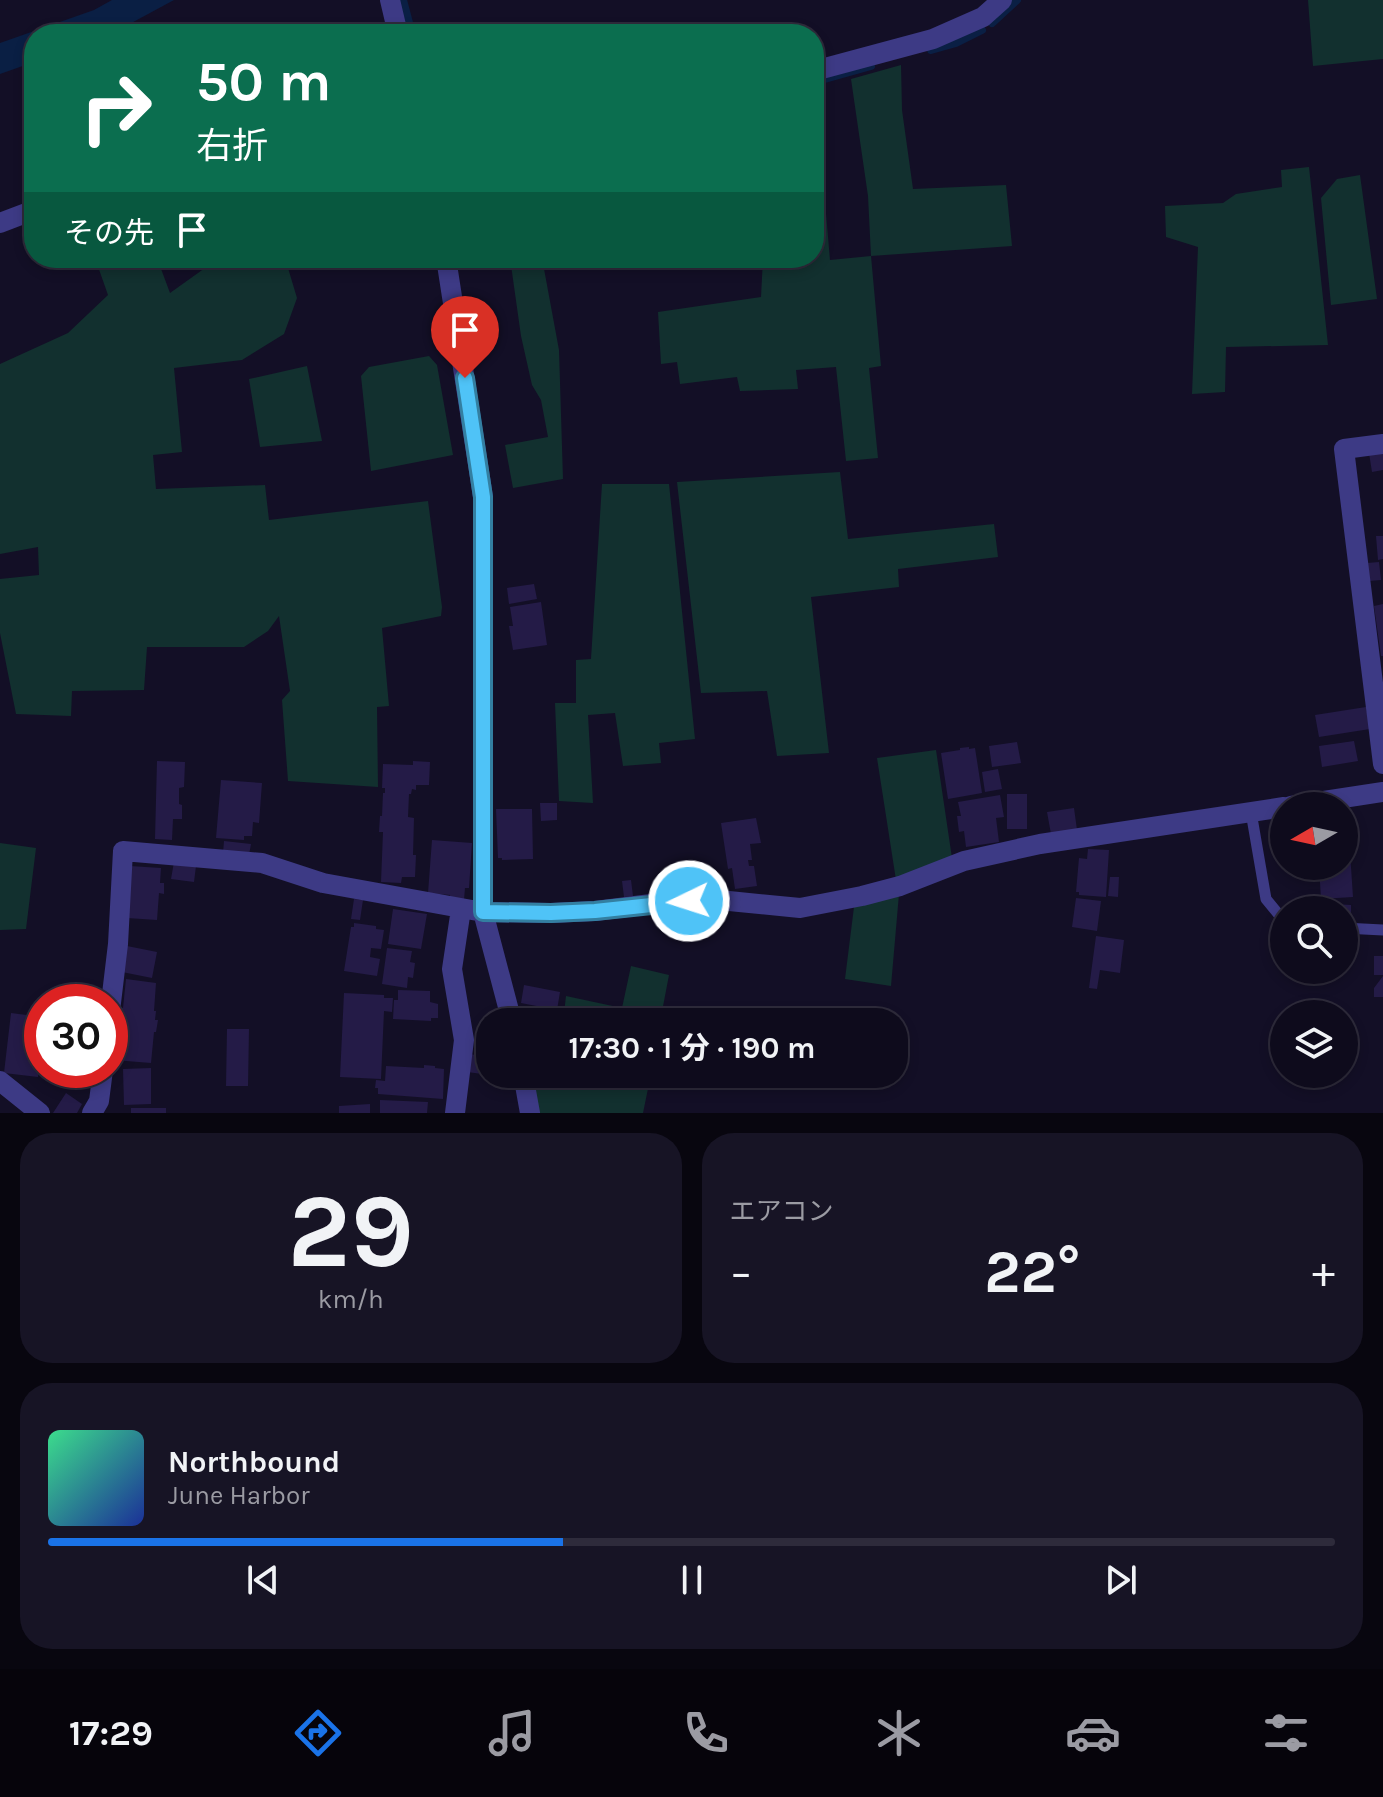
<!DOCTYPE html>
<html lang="ja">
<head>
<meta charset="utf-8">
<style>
  :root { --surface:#0e0b1c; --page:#171425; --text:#f1f3f6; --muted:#9b9ba3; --line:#2e2b3b; --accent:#1a73e8 }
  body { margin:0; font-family:Karla,"Noto Sans JP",sans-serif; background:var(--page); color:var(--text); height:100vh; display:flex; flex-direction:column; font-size:30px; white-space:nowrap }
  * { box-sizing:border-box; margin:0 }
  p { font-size:26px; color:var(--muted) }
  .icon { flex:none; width:44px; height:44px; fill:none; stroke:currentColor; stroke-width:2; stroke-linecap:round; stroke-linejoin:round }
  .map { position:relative; height:1113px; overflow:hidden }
  .drawer { display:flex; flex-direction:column; gap:20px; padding:20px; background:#08060f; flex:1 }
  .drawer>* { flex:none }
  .hud { position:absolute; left:24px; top:24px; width:800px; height:244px; border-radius:32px; box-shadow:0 4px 12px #0003,0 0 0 2px var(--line); background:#0b6e4f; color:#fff; overflow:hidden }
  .needle { width:52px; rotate:261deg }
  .controls { position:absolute; left:1270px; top:792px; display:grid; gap:16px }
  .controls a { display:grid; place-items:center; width:88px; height:88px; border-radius:50%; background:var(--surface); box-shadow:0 4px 12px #0003,0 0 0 2px var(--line); font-size:40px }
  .speed { position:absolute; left:24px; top:984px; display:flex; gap:16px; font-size:40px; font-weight:700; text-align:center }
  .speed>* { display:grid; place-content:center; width:104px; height:104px; border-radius:50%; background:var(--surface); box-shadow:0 4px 12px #0003,0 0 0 2px var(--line); line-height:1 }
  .speed .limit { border:12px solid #d22; background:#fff; color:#111 }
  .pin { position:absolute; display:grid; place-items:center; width:68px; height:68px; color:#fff; margin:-82px -34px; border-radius:50% 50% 50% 0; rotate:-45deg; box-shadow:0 0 8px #0007 }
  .pin .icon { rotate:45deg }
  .me { position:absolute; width:88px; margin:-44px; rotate:266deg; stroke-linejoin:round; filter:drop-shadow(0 0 6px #0008) }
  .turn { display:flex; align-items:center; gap:28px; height:168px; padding:0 40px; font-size:36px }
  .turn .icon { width:104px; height:104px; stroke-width:2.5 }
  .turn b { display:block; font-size:56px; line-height:68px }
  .then { display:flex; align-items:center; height:76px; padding:0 40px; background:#0003; gap:16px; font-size:30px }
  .big { font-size:60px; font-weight:700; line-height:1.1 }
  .drawer .widget { flex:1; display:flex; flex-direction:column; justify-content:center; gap:12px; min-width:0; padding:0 28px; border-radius:32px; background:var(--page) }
  .drawer .dial { align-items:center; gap:0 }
  .dial b { font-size:104px; line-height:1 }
  .song { display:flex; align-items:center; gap:24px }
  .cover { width:96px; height:96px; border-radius:12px; background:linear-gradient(135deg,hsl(150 70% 55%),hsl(230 70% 35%)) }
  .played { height:8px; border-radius:4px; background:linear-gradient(90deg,var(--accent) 40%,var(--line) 40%) }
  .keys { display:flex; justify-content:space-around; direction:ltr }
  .heat { display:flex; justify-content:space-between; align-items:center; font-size:44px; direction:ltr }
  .drawer .tiles { flex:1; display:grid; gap:20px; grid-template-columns:1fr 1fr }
  .widget:last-child { grid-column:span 2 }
  .trip { position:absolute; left:476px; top:1008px; width:432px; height:80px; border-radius:32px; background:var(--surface); box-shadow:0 4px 12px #0003,0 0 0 2px var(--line); font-weight:700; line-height:80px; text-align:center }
  .tab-bar { display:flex; height:128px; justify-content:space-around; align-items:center; background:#06040b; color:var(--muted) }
  .tab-bar .icon { width:56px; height:56px }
  .tab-bar .selected { color:var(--accent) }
  .tab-bar b { font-size:36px; color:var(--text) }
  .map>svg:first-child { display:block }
  .green { fill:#12302f }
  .water { fill:#0a1f44 }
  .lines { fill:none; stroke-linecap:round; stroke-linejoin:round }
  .stream { stroke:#0a1f44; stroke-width:8 }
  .building { fill:#241b47 }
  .service { stroke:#3d3a85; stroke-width:11 }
  .minor { stroke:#3d3a85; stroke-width:20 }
  .route-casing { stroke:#337fa1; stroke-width:20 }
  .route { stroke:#4fc3f7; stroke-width:14 }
</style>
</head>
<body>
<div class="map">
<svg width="1383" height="1113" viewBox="0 0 1383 1113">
  <rect width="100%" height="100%" fill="#130f26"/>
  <!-- green -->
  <path class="green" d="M1308 0H1383V59L1313 66Z
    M901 65 902 110 913 189 1006 185 1012 246 871 256 881 366 869 368 878 458 846 461 836 367 796 370 798 389 740 391 737 377 680 384 677 362 661 364 658 312 761 297 763 258H814V139L820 143 830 260 871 256 868 196 851 79Z
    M1309 167 1328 345 1226 347 1225 392 1192 394 1198 247 1166 237 1165 206 1223 203 1236 194 1282 187 1281 170Z
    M1360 175 1377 299 1331 305 1321 198 1337 179Z
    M95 258H157L170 293 219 258H285L297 298 284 334 242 360 174 368 182 452 153 455 156 489 265 485 269 520 428 501 442 607 441 616 382 628 389 706 377 707 378 787 288 781 282 700 290 691 279 616 268 631 244 647H147L144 690 72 691 71 716 16 714 0 633V579L39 575 38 547 0 554V364L68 333 108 295Z
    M510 258H542L559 350 563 479 513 488 505 445 548 437 541 400 532 385 521 336Z
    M429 356 437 365 453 455 371 471 361 376 369 367Z
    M307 366 322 441 260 447 249 379Z
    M840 472 848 539 994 524 998 557 898 569 899 587 811 597 829 753 777 756 767 691 701 693 677 482Z
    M602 484H669L695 739 659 743 661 763 623 766 615 713 588 715 593 803 559 801 555 703H576V660L591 659Z
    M936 750 952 858 896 880 877 758Z
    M0 843 36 848 26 929 0 930Z
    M899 894 891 986 845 979 854 907Z
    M631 966 669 975 660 1022H563L566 996 622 1008Z
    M530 1074H651L643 1113H539Z"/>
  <!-- water -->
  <path class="water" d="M112 0H174L111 34H34V62L0 74V43L94 10Z"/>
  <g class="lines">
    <!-- stream -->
    <path class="stream" d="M403 0 412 34
      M992 23 1017 0
      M931 50 956 43 982 30
      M814 82 871 66"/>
  </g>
  <!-- building -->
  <path class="building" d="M1383 451V470L1372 472 1369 453Z
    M1376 536H1383V559L1378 560Z
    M1379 562 1381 580 1369 581 1367 563Z
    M534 584 537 599 509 604 507 588Z
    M541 602 547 645 513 650 509 626H513L510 607Z
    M1383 604V656H1381L1374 606Z
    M1366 707 1370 729 1319 737 1315 715Z
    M1354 741 1358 761 1322 767 1319 746Z
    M1017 742 1021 763 992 767 989 746Z
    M969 747V749L975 748 982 793 948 799 941 753 960 750V748Z
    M157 761 185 762 184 787 179 788V804L182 805V819H173L172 840 155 839Z
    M413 761 430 762 429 785H416V790L412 789 411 794H409L408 817 414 818 413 855H416L415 877H402L401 883 381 882 383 832H379L380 816H382L383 793H385V788H382L383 764 413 765Z
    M998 769 1002 789 985 792 982 772Z
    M221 780 262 783 259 823 253 822 252 836H244V840L216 838Z
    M1007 794H1027V829H1007Z
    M1000 795 1004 817 996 818 999 842 966 847 964 831 959 832 957 816H961L958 802Z
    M540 803H557V820L541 821Z
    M1074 808 1077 830 1051 834 1047 812Z
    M496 809H532L533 859 502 860V858H498Z
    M756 818 761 843 750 844 752 860H748L749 866H754L757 886 735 889 732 868 728 869 721 823Z
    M432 840 472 843 469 888H465L464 900 450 899V895L428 893Z
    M224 841 251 844 249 855 223 853Z
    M1088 849 1109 850 1106 897 1079 895V892H1076L1079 858 1087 859Z
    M1344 852H1350L1353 897 1321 899 1319 866H1344Z
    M174 862 196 866 194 882 171 879Z
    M130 866 161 868 160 883H164V894L159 893 157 920 127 918Z
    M1110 877H1119L1118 897 1108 896Z
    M631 880 633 896 624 897 622 881Z
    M1076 898 1101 901 1097 931 1072 927Z
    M354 899 363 900 360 920 351 919Z
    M1313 903 1351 905V919L1344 918V910H1313Z
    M393 909 427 914 421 949 388 944Z
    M354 923 376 926V929L384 930 381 949 371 948 370 957 380 959 377 976 344 971 351 927H354Z
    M1096 936 1124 940 1120 973 1100 970 1097 989 1089 988Z
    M127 946 157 952 152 978 122 972Z
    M1344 946H1358L1357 955H1344Z
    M387 948 412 951 410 962 415 963 413 978 408 977 407 988 382 984Z
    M1374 956H1383V975H1374Z
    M1383 976V997H1374V988Z
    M126 979 156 983 154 1011H156L155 1020H158L156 1032H154L151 1063 114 1060 120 1007 123 1008Z
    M524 985 560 992 557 1010 521 1003Z
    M398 990 430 991V1002L438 1004V1018H431V1021L393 1019 394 1000H398Z
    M344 993 384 995V998H393L392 1012 384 1011 381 1079 340 1077Z
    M11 1013 42 1017V1047L38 1077 4 1073Z
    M227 1029H249L248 1086H226Z
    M488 1043 490 1044V1075L467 1072 470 1054 486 1057Z
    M424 1065 435 1066V1068L444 1069 443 1099 378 1094V1088H375L376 1080 385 1081 386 1066 424 1068Z
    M151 1068V1104L124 1105 123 1069Z
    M66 1093 82 1104 77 1113H53Z
    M380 1100 428 1102 427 1113H380Z
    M370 1104V1113H339V1106Z
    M131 1108H166V1113H131Z"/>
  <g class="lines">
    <!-- service -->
    <path class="service" d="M1251 812 1266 899 1284 921
      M1344 928 1383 930"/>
    <!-- minor -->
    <path class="minor" d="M390 0 398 34
      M814 71 933 39 983 17 1002 0
      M0 223 34 210
      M446 258 483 497V912L512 1022
      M1383 444 1344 449 1383 764
      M1291 806 1383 792
      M110 1011 118 944 123 851 262 863 323 883 483 912 551 913 595 911 659 903 719 900 800 908 862 896 900 886 964 861 1040 844 1284 807
      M523 1074 530 1113
      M0 1081 40 1113
      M92 1113 99 1101 103 1070
      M455 1113 464 1040 452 969 461 909"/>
  </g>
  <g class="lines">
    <!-- route casing -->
    <g class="route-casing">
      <path id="route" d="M465 378 483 497V912L551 913 595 911 689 901"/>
    </g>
    <!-- route -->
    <use href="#route" class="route"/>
  </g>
</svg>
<div class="controls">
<a><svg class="needle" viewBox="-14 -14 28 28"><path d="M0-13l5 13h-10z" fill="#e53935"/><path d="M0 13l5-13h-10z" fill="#9b9ba3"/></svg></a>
<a><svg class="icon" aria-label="search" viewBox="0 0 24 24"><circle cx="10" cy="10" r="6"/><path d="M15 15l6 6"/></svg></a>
<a><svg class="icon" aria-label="layers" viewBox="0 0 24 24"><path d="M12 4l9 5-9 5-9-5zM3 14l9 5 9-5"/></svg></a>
</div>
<div class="speed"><div class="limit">30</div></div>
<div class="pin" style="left:465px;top:378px;background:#d93025"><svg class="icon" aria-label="arrive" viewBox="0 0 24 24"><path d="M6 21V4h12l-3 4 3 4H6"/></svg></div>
<svg class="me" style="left:689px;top:901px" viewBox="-20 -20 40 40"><circle r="17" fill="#4fc3f7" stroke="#fff" stroke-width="3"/><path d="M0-11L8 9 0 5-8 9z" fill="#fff"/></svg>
<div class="trip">17:30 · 1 分 · 190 m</div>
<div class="hud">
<div class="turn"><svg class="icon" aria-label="right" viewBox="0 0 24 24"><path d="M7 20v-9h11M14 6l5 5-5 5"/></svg><div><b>50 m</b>右折</div></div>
<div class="then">その先<svg class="icon" aria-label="arrive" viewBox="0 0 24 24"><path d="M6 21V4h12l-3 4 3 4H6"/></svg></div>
</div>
</div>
<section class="drawer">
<div class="tiles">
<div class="widget dial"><b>29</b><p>km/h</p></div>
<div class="widget"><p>エアコン</p>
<div class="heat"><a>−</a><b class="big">22°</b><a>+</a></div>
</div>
<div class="widget">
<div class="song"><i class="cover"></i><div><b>Northbound</b><p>June Harbor</p></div></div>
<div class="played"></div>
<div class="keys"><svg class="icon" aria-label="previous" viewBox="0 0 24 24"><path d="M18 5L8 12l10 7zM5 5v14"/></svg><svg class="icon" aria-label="pause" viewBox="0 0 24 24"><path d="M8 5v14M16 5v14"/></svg><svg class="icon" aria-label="next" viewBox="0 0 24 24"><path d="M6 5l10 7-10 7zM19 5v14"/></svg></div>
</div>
</div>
</section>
<nav class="tab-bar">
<b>17:29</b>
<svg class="icon selected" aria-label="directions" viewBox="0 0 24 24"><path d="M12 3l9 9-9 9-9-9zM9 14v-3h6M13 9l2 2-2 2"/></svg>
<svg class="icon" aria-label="music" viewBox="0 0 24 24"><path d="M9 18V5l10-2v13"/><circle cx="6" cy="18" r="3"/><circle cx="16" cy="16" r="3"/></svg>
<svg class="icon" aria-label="phone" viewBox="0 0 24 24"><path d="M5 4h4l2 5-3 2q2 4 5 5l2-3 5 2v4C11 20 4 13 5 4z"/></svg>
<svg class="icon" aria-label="climate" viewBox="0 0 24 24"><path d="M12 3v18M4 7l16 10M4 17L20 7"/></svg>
<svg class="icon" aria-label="car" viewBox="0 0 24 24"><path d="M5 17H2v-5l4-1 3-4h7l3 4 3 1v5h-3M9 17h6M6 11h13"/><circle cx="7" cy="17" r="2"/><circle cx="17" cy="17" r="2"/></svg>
<svg class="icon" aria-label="filters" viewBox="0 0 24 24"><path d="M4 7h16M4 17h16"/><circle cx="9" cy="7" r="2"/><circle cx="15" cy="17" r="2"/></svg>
</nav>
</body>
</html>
